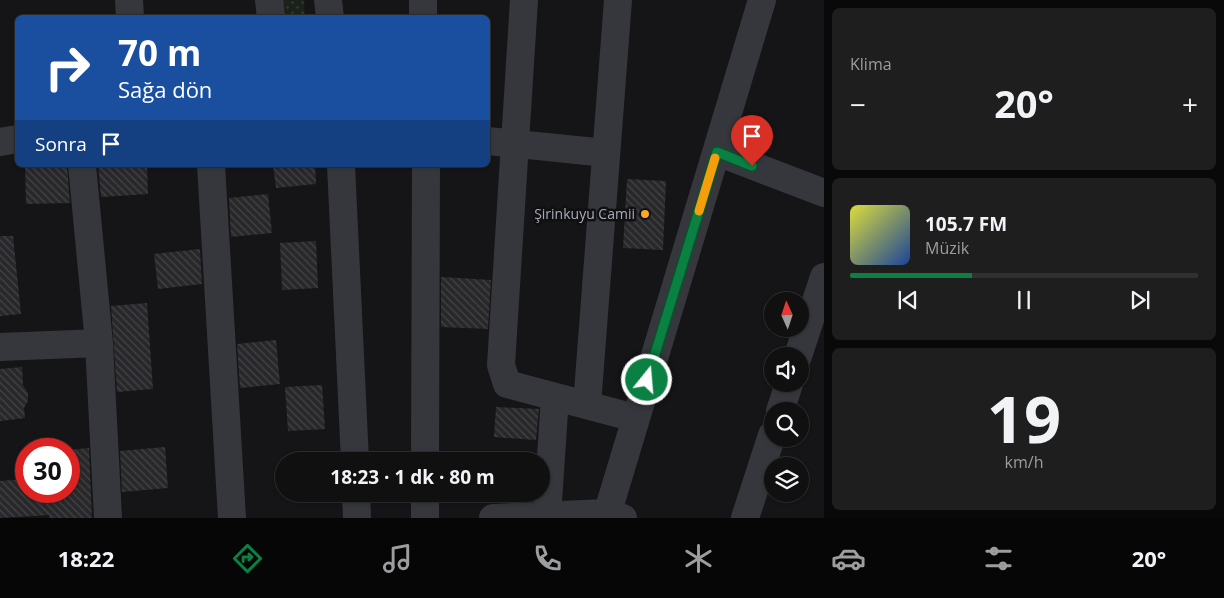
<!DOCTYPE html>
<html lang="tr">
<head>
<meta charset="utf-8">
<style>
  :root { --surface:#101011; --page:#1e1e1f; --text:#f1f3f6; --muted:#9c9d9f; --line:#303031; --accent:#0b8043 }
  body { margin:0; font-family:"Open Sans",sans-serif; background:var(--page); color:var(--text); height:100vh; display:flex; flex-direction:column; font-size:19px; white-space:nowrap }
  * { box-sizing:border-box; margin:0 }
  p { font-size:16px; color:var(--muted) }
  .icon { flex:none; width:28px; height:28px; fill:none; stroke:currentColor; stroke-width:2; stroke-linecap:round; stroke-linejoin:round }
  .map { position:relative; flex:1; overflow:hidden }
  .sheet { display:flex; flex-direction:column; gap:8px; padding:8px; background:#090909; width:400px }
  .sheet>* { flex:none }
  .top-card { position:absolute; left:15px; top:15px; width:475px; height:152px; border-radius:8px; box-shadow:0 1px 4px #0004,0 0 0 1px var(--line); background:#1a4fa0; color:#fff; overflow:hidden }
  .needle { width:32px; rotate:357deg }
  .controls { position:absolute; left:764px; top:292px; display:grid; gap:10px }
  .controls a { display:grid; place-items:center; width:45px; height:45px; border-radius:50%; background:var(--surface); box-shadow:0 1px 4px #0004,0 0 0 1px var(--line); font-size:25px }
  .speed { position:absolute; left:15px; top:438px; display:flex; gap:10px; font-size:25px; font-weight:700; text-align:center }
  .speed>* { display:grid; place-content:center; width:65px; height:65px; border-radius:50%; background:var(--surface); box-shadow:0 1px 4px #0004,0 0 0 1px var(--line); line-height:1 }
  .speed .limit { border:8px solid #d22; background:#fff; color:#111 }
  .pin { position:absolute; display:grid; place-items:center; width:42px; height:42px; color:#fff; margin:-51px -21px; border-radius:50% 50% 50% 0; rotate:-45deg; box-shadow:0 0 5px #0007 }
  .pin .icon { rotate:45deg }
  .me { position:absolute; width:55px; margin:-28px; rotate:17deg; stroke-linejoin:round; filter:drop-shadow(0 0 4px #0008) }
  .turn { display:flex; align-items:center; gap:18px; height:105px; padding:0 20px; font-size:22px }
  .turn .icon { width:65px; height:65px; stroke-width:2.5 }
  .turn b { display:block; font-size:35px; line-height:42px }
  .then { display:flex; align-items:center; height:48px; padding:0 20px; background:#0003; gap:10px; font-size:19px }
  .big { font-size:38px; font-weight:700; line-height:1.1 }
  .sheet .tile { flex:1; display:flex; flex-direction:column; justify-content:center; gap:8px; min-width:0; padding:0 18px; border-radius:8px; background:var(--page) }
  .sheet .dial { align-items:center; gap:0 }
  .dial b { font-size:65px; line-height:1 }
  .song { display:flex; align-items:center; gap:15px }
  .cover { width:60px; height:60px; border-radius:8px; background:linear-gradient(135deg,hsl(60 70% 55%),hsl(220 70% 35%)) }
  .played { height:5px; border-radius:2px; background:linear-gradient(90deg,var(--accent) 35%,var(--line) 35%) }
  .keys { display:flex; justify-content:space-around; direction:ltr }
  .heat { display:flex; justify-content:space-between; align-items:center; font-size:28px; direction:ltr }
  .trip { position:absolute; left:275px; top:452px; width:275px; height:50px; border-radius:25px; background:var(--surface); box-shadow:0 1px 4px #0004,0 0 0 1px var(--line); font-weight:700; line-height:50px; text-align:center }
  .dock { display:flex; height:80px; justify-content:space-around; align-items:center; background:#060607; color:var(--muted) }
  .dock .icon { width:35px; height:35px }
  .dock .current { color:var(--accent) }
  .dock b { font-size:22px; color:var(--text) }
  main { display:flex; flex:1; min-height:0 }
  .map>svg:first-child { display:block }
  .grass { fill:url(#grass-dots) }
  .building { fill:url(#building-back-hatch) }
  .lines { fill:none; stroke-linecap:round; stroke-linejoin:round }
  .minor { stroke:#36373c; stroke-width:28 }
  .route-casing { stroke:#07532c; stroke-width:12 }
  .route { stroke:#0b8043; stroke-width:9 }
  .slow { stroke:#f59e0b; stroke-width:9 }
  .poi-dot { fill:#faaa2a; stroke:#101012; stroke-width:2 }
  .labels { text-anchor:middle; stroke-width:5; stroke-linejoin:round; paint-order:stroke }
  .poi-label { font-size:14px; fill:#a6acb8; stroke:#101012; text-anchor:end }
</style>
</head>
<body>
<main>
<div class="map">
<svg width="824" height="518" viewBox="0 0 824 518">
  <defs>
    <pattern id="grass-dots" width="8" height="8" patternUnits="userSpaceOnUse" patternTransform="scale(1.25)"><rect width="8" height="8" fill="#1b221b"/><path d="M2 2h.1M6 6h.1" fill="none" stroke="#393f3a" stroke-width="1.8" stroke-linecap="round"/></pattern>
    <pattern id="building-back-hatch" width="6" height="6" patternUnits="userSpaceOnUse" patternTransform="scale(1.25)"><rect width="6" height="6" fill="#28282b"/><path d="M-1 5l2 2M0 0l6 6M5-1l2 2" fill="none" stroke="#444448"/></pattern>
  </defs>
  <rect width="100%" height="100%" fill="#151517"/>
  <!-- grass -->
  <path class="grass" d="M280 0H304L305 17H282Z"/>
  <!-- building -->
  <path class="building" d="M25 165H67L70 203 26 204Z
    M98 165H147L148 194 101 197Z
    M273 165H315L316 184 276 188Z
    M627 179 666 181 663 250 623 248Z
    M268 194 272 233 231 237 229 198Z
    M0 236H13L21 314 0 316Z
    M316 241 318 288 282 290 280 243Z
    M200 249 202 284 158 289 154 254Z
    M441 277 491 280 488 329 441 327Z
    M147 303 153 389 117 392 111 306Z
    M276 340 280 384 240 388 237 344Z
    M22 367 23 385 28 393V401L24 408 25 418 0 421V369Z
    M322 385 325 429 288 431 285 387Z
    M496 407 539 409 536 440 494 437Z
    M165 447 168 488 122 492 120 451Z
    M89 448 92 518H49V515L0 518V481L26 479V491H69V450Z"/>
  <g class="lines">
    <!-- minor -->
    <path class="minor" d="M129 0 130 18
      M269 0 271 18
      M328 0 330 18
      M423 0V18
      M524 0 501 365 507 384 635 418
      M488 141 606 153
      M0 142 18 139
      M717 152 824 193
      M82 165 99 343 108 518
      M211 165 232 518
      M341 165 355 461
      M0 347 99 343
      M798 356 824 277
      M587 405 618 0
      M780 411 789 384
      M425 461 426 165
      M356 494 357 518
      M547 516 555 397
      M425 518V494
      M493 518 607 513 623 518
      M606 518 762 0
      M745 518 772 435"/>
  </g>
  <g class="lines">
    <!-- route casing -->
    <g class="route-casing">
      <path id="route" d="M647 380 717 152 752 166"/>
    </g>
    <!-- route -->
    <use href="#route" class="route"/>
    <!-- slow -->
    <path class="slow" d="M699 211 715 158"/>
  </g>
  <!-- markers -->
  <circle class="poi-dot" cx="645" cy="214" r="5"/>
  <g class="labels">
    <!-- poi labels -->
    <g class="poi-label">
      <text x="635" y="219">Şirinkuyu Camii</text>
    </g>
  </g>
</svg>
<div class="controls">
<a><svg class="needle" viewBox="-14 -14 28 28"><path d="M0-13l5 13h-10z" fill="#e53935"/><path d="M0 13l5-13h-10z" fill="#9c9d9f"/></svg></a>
<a><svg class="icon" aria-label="sound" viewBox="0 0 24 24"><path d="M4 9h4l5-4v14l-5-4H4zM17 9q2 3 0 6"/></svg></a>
<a><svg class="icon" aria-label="search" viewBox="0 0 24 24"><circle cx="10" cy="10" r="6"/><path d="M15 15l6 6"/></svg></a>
<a><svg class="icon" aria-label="layers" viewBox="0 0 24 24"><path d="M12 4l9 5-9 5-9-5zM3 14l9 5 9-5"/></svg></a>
</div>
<div class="speed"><div class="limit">30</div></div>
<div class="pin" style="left:752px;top:166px;background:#d93025"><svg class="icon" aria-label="arrive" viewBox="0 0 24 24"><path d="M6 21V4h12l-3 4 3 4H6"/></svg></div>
<svg class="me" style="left:647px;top:380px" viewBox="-20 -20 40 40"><circle r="17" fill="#0b8043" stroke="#fff" stroke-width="3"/><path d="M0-11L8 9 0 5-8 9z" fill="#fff"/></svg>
<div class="trip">18:23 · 1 dk · 80 m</div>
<div class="top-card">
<div class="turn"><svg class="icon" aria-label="right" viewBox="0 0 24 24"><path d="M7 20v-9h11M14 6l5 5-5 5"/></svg><div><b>70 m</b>Sağa dön</div></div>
<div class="then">Sonra<svg class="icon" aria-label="arrive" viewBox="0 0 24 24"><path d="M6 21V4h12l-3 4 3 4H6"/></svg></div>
</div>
</div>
<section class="sheet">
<div class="tile"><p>Klima</p>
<div class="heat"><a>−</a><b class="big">20°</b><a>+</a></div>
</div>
<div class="tile">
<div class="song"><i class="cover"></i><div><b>105.7 FM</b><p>Müzik</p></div></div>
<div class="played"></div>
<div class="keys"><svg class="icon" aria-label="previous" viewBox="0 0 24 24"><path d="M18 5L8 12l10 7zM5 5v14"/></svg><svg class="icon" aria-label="pause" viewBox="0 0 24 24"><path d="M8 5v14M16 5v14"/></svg><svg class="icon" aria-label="next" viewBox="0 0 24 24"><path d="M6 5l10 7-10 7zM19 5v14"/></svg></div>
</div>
<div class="tile dial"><b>19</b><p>km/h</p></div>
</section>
</main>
<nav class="dock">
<b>18:22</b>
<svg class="icon current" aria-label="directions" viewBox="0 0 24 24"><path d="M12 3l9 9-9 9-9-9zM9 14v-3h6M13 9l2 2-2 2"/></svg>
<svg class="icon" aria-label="music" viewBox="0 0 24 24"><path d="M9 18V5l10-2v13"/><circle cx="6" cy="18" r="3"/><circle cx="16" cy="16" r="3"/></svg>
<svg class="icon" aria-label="phone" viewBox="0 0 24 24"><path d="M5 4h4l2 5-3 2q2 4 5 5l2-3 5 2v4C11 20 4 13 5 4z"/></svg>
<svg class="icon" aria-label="climate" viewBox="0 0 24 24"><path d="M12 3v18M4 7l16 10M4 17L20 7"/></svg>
<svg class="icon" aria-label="car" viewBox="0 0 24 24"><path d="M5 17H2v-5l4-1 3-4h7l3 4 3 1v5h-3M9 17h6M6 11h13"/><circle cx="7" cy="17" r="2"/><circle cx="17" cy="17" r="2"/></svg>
<svg class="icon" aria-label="filters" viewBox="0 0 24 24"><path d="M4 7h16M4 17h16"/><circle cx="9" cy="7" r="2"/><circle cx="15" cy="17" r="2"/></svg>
<b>20°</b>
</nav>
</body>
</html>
